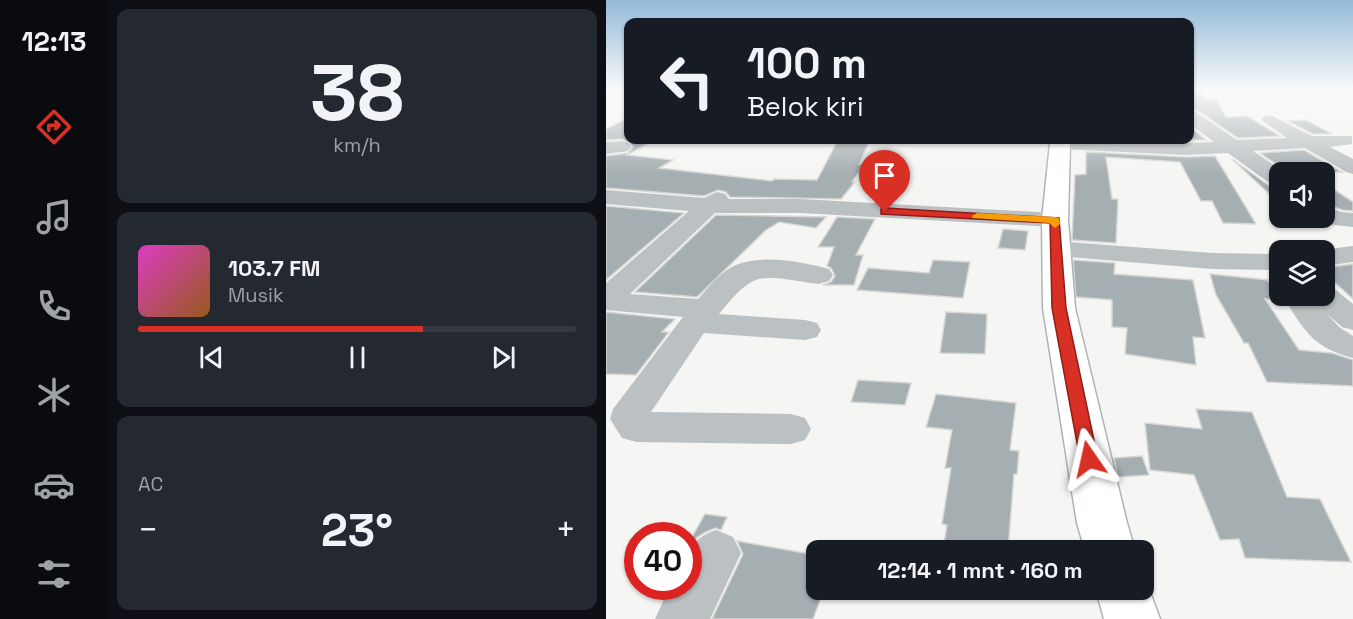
<!DOCTYPE html>
<html lang="id">
<head>
<meta charset="utf-8">
<style>
  :root { --surface:#171b24; --page:#242831; --text:#f1f3f6; --muted:#9ea1a6; --line:#363941; --accent:#d93025 }
  body { margin:0; font-family:"Space Grotesk",sans-serif; background:var(--page); color:var(--text); height:100vh; display:flex; flex-direction:column; font-size:22px; white-space:nowrap }
  * { box-sizing:border-box; margin:0 }
  p { font-size:20px; color:var(--muted) }
  .icon { flex:none; width:33px; height:33px; fill:none; stroke:currentColor; stroke-width:2; stroke-linecap:round; stroke-linejoin:round }
  .map { position:relative; flex:1; overflow:hidden }
  .panel { display:flex; flex-direction:column; gap:9px; padding:9px; background:#0d0f14; width:498px }
  .panel>* { flex:none }
  .guide { position:absolute; left:18px; top:18px; width:570px; height:126px; border-radius:12px; box-shadow:0 2px 4px #0004; background:#171b24; color:var(--text); overflow:hidden }
  .fabs { position:absolute; left:663px; top:162px; display:grid; gap:12px }
  .fabs a { display:grid; place-items:center; width:66px; height:66px; border-radius:12px; background:var(--surface); box-shadow:0 2px 4px #0004; font-size:30px }
  .speed { position:absolute; left:18px; top:522px; display:flex; gap:12px; font-size:30px; font-weight:700; text-align:center }
  .speed>* { display:grid; place-content:center; width:78px; height:78px; border-radius:50%; background:var(--surface); box-shadow:0 2px 4px #0004; line-height:1 }
  .speed .limit { border:9px solid #d22; background:#fff; color:#111 }
  .pin { position:absolute; display:grid; place-items:center; width:51px; height:51px; color:#fff; margin:-62px -26px; border-radius:50% 50% 50% 0; rotate:-45deg; box-shadow:0 0 6px #0007 }
  .pin .icon { rotate:45deg }
  .me { position:absolute; width:66px; margin:-33px; rotate:349deg; stroke-linejoin:round; filter:drop-shadow(0 0 4px #0008) }
  .turn { display:flex; align-items:center; gap:21px; height:126px; padding:0 24px; font-size:27px }
  .turn .icon { width:78px; height:78px; stroke-width:2.5 }
  .turn b { display:block; font-size:42px; line-height:51px }
  .big { font-size:45px; font-weight:600; line-height:1.1 }
  .panel .tile { flex:1; display:flex; flex-direction:column; justify-content:center; gap:9px; min-width:0; padding:0 21px; border-radius:12px; background:var(--page) }
  .panel .dial { align-items:center; gap:0 }
  .dial b { font-size:78px; line-height:1 }
  .song { display:flex; align-items:center; gap:18px }
  .cover { width:72px; height:72px; border-radius:9px; background:linear-gradient(135deg,hsl(310 70% 55%),hsl(30 70% 35%)) }
  .played { height:6px; border-radius:3px; background:linear-gradient(90deg,var(--accent) 65%,var(--line) 65%) }
  .keys { display:flex; justify-content:space-around; direction:ltr }
  .heat { display:flex; justify-content:space-between; align-items:center; font-size:33px; direction:ltr }
  .trip { position:absolute; left:200px; top:540px; width:348px; height:60px; border-radius:12px; background:var(--surface); box-shadow:0 2px 4px #0004; font-weight:600; line-height:60px; text-align:center }
  main { display:flex; flex:1; min-height:0 }
  .tab-bar { display:flex; flex-direction:column; width:108px; justify-content:space-around; align-items:center; background:#090b0e; color:var(--muted) }
  .tab-bar .icon { width:42px; height:42px }
  .tab-bar .current { color:var(--accent) }
  .tab-bar b { font-size:27px; color:var(--text) }
  .map>svg:first-child { display:block }
  .building { fill:#a5aeb1; stroke:#d7d7d5; stroke-width:1.5 }
  .lines { fill:none; stroke-linecap:round; stroke-linejoin:round }
  .secondary-casing { stroke:#adb4b7; stroke-width:3 }
  .street { fill:#bbc0c2; fill-rule:evenodd }
  .secondary { fill:#fff; fill-rule:evenodd }
  .route { fill:#d93025; stroke:#8d1f18; stroke-width:1.5 }
  .slow { fill:#f59e0b }
</style>
</head>
<body>
<main>
<nav class="tab-bar">
<b>12:13</b>
<svg class="icon current" aria-label="directions" viewBox="0 0 24 24"><path d="M12 3l9 9-9 9-9-9zM9 14v-3h6M13 9l2 2-2 2"/></svg>
<svg class="icon" aria-label="music" viewBox="0 0 24 24"><path d="M9 18V5l10-2v13"/><circle cx="6" cy="18" r="3"/><circle cx="16" cy="16" r="3"/></svg>
<svg class="icon" aria-label="phone" viewBox="0 0 24 24"><path d="M5 4h4l2 5-3 2q2 4 5 5l2-3 5 2v4C11 20 4 13 5 4z"/></svg>
<svg class="icon" aria-label="climate" viewBox="0 0 24 24"><path d="M12 3v18M4 7l16 10M4 17L20 7"/></svg>
<svg class="icon" aria-label="car" viewBox="0 0 24 24"><path d="M5 17H2v-5l4-1 3-4h7l3 4 3 1v5h-3M9 17h6M6 11h13"/><circle cx="7" cy="17" r="2"/><circle cx="17" cy="17" r="2"/></svg>
<svg class="icon" aria-label="filters" viewBox="0 0 24 24"><path d="M4 7h16M4 17h16"/><circle cx="9" cy="7" r="2"/><circle cx="15" cy="17" r="2"/></svg>
</nav>
<section class="panel">
<div class="tile dial"><b>38</b><p>km/h</p></div>
<div class="tile">
<div class="song"><i class="cover"></i><div><b>103.7 FM</b><p>Musik</p></div></div>
<div class="played"></div>
<div class="keys"><svg class="icon" aria-label="previous" viewBox="0 0 24 24"><path d="M18 5L8 12l10 7zM5 5v14"/></svg><svg class="icon" aria-label="pause" viewBox="0 0 24 24"><path d="M8 5v14M16 5v14"/></svg><svg class="icon" aria-label="next" viewBox="0 0 24 24"><path d="M6 5l10 7-10 7zM19 5v14"/></svg></div>
</div>
<div class="tile"><p>AC</p>
<div class="heat"><a>−</a><b class="big">23°</b><a>+</a></div>
</div>
</section>
<div class="map">
<svg width="747" height="619" viewBox="0 0 747 619">
  <rect width="100%" height="100%" fill="#f5f5f3"/>
  <!-- building -->
  <path class="building" d="M584 89H595L600 99 611 100 620 117 641 116 674 136 632 138 591 110 584 109Z
    M22 118V140H48L21 155 67 160 53 168 166 181 168 179 211 180 232 140H264L253 164H259L246 182H249L235 199 124 197 120 192 112 190 98 196 0 188V156L22 153 27 147 24 142 16 139 0 140V129Z
    M700 120 715 128 726 134H707L682 121Z
    M584 126 600 140H525H584Z
    M698 150 736 172H681L654 153Z
    M480 152 581 157 609 156 650 224 617 223 606 201H595L574 162 500 157 506 199H512L510 243 466 240 469 175 480 174Z
    M626 159 665 187 674 188V204Z
    M718 183 747 202V211L736 210 718 203Z
    M0 206 78 213 0 280Z
    M110 215 220 217 210 228 173 222 160 230 91 297 29 292Z
    M231 217 269 219 250 255H257L248 285H217L225 282 229 276 225 268 221 266 228 247H212Z
    M397 229 422 231 419 250 392 248Z
    M327 260 364 262 357 298 251 290 262 268 323 273Z
    M467 260 509 263 508 274 587 280 599 338 587 337 590 365 519 354 521 328 506 327V300L470 297Z
    M747 264V299L718 273V268Z
    M604 274 662 280 671 300 659 299 693 350 726 353 747 360V386L661 382 642 343H638L610 295Z
    M0 312 69 319 56 332H63L30 375 0 374Z
    M340 312 381 314 379 354 334 353Z
    M252 380 305 383 299 405 245 402Z
    M330 394 410 403 404 450 413 451 411 474H408L402 550H337L341 525 336 524 345 468H339L346 430 320 427Z
    M590 409 646 412 681 497 714 499 745 562 639 558 633 539 614 540 588 475 544 470 539 423 596 429Z
    M536 456 543 475 512 477 508 458Z
    M99 514 121 517 115 530 109 528 98 533 90 538 82 549V544Z
    M131 541 210 555V590H218L207 619H106L137 554Z"/>
  <g class="lines">
    <!-- secondary casing -->
    <g class="secondary-casing">
      <path id="secondary" d="M442 140H462L464 143 462 220 469 308 521 523 529 550H479L471 523 437 308 436 220 444 143Z
        M537 573 554 619H498L490 590H537Z"/>
    </g>
    <!-- street -->
    <path class="street" d="M584 111 590 112 631 140 681 138 655 120 658 116 664 115 706 136H746V144L724 147 747 159V174L740 172 699 148 647 151 678 172H674V186L666 185 622 153 581 155 454 149 447 147 444 143 447 140 581 143 608 142 584 124Z
      M15 141 22 143 25 147 22 151 0 154V142Z
      M0 190 98 198 111 192 119 194 123 199H194L449 213 458 215 461 220 458 225 449 227 194 213H109L24 294 92 299C103 287 115 271 130 265 157 254 196 262 223 269L227 275 223 281 213 284C156 277 152 266 113 314L199 320 211 323 215 330 211 337 199 340 98 333 45 412 185 414 199 418 205 429 199 440 185 444 30 442 16 438 4 419 7 409 77 317 0 310V283L83 211 0 204Z
      M718 205 735 212 747 213V227L721 224 710 218H718Z
      M449 241 606 253 674 254V270L606 269 439 255 435 249 439 243Z
      M747 246V262L718 266V250H715Z
      M718 286 729 289 747 304V330L736 327 720 313 733 327 747 336V358C705 347 699 330 676 296H718Z
      M110 530 127 537 135 553 104 619H49L64 586H82C82 556 78 542 110 530Z"/>
    <!-- secondary -->
    <use href="#secondary" class="secondary"/>
  </g>
  <!-- sky -->
  <linearGradient id="sky" x2="0" y2="1"><stop stop-color="#93bad9"/><stop offset="0.51" stop-color="#fafafa"/><stop offset="1" stop-color="#fafafa" stop-opacity="0"/></linearGradient>
  <rect width="747" height="175" fill="url(#sky)"/>
  <!-- route -->
  <path class="route" d="M279 208 453 218 460 308 492 459 489 464 483 466 476 464 474 459 446 308 444 223 275 214V209Z"/>
  <!-- slow -->
  <path class="slow" d="M371 213 449 217 453 218 454 224 449 228 443 223 367 218 366 216Z"/>
</svg>
<div class="fabs">
<a><svg class="icon" aria-label="sound" viewBox="0 0 24 24"><path d="M4 9h4l5-4v14l-5-4H4zM17 9q2 3 0 6"/></svg></a>
<a><svg class="icon" aria-label="layers" viewBox="0 0 24 24"><path d="M12 4l9 5-9 5-9-5zM3 14l9 5 9-5"/></svg></a>
</div>
<div class="speed"><div class="limit">40</div></div>
<div class="pin" style="left:279px;top:212px;background:#d93025"><svg class="icon" aria-label="arrive" viewBox="0 0 24 24"><path d="M6 21V4h12l-3 4 3 4H6"/></svg></div>
<svg class="me" style="left:483px;top:459px" viewBox="-20 -20 40 40"><path d="M0-17L14 15 0 8-14 15z" fill="#d93025" stroke="#fff" stroke-width="4"/></svg>
<div class="trip">12:14 · 1 mnt · 160 m</div>
<div class="guide">
<div class="turn"><svg class="icon" aria-label="left" viewBox="0 0 24 24"><path d="M17 20v-9H6M10 6l-5 5 5 5"/></svg><div><b>100 m</b>Belok kiri</div></div>
</div>
</div>
</main>
</body>
</html>
